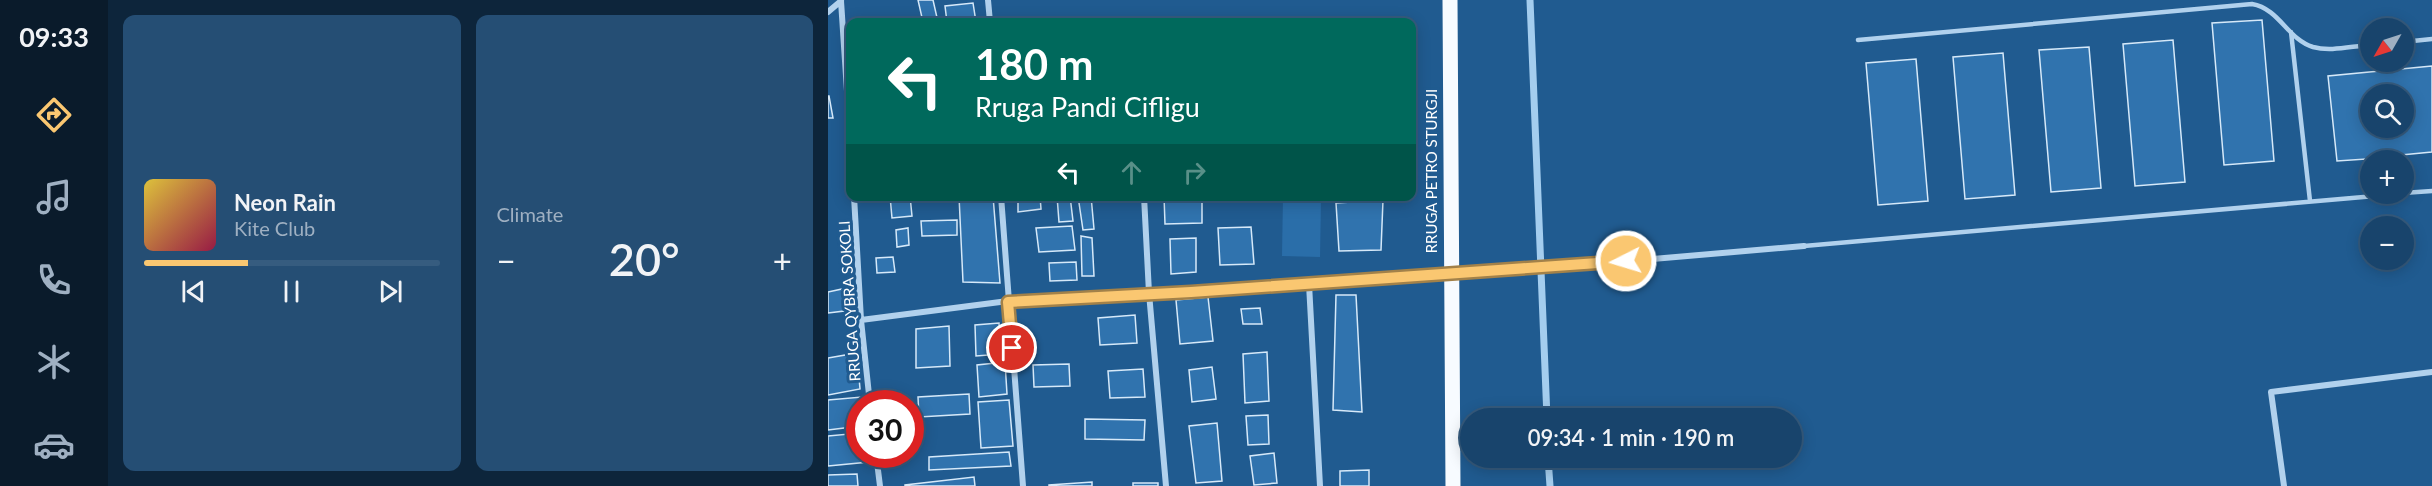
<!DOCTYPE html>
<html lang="en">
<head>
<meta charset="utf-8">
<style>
  :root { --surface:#18446c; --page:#254e74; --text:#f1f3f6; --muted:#9fb0c2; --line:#365c7f; --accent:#fac771 }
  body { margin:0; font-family:Lato,sans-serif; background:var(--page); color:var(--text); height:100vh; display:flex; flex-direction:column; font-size:22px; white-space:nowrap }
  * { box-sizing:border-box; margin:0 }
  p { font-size:20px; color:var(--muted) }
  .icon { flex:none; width:33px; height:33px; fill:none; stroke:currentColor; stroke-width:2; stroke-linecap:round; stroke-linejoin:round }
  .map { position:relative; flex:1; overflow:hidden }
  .sheet { display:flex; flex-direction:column; gap:15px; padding:15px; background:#0d253b; width:720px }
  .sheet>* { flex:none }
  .hud { position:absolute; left:18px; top:18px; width:570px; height:183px; border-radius:12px; box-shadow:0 3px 15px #0003,0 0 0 2px var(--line); background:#00695c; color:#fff; overflow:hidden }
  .needle { width:39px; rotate:231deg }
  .tools { position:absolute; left:1532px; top:18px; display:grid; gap:12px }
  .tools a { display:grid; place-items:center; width:54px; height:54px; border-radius:50%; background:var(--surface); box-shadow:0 3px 15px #0003,0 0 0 2px var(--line); font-size:30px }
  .speed { position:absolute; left:18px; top:390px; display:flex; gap:12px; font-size:30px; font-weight:700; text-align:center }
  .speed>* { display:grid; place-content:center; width:78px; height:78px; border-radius:50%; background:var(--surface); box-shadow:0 3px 15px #0003,0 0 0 2px var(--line); line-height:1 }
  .speed .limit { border:9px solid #d22; background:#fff; color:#111 }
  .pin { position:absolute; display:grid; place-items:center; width:51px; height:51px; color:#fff; margin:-26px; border:3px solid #fff; border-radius:50%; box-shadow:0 2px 6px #0007 }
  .me { position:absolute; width:66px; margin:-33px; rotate:265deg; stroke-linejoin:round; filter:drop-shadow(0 0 4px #0008) }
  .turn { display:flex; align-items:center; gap:21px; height:126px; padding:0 30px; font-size:27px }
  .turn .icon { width:78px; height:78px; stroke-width:2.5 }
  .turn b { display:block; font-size:42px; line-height:51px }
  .lanes { display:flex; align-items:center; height:57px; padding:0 30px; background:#0003; justify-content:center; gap:30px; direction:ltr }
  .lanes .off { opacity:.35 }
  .big { font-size:45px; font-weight:600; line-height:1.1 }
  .sheet .card { flex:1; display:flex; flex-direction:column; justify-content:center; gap:9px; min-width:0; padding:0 21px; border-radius:12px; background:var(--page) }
  .song { display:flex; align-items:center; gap:18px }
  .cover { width:72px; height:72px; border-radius:9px; background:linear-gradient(135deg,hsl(50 70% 55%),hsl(340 70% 35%)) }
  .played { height:6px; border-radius:3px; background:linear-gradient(90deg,var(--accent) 35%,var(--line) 35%) }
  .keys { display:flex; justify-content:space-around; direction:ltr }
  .heat { display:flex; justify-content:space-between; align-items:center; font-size:33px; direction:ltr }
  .sheet .tiles { flex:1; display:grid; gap:15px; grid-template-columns:repeat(2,1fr) }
  .trip { position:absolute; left:632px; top:408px; width:342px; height:60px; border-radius:30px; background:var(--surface); box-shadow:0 3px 15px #0003,0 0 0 2px var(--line); font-weight:600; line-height:60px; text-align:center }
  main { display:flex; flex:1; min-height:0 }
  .dock { display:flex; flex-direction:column; width:108px; justify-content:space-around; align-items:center; background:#0a1b2b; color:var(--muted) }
  .dock .icon { width:42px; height:42px }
  .dock .active { color:var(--accent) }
  .dock b { font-size:27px; color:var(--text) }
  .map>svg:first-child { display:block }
  .green { fill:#2a6ea9 }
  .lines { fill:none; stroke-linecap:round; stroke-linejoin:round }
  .stream { stroke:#a4cdee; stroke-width:7 }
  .building { fill:#3073ae; stroke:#d6e9f9; stroke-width:1.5; fill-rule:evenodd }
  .lane { stroke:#b1d1ed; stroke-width:4.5 }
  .street { stroke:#b1d1ed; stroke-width:6 }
  .primary { stroke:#f7fbff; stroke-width:15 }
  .route-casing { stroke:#a28149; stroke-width:15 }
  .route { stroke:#fac771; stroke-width:10 }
  .labels { text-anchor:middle; stroke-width:6; stroke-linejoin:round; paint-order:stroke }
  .street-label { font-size:15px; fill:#fff; stroke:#205b90 }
</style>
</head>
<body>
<main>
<nav class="dock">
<b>09:33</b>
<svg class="icon active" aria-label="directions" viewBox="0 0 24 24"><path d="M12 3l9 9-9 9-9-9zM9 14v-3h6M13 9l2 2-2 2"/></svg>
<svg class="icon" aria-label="music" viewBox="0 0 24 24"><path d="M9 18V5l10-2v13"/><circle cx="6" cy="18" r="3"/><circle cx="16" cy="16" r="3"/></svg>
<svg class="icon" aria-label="phone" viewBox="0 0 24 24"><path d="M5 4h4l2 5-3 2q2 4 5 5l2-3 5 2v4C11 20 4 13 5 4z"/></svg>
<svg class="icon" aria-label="climate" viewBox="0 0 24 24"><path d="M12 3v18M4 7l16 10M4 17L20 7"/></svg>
<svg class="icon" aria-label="car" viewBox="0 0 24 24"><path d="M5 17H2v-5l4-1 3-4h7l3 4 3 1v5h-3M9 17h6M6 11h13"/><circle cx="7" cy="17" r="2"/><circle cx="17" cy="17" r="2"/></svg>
</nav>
<section class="sheet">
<div class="tiles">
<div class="card">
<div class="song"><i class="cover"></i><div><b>Neon Rain</b><p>Kite Club</p></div></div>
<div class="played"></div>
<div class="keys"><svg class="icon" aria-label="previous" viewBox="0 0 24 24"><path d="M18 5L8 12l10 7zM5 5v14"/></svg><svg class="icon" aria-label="pause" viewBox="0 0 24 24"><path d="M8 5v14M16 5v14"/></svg><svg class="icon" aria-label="next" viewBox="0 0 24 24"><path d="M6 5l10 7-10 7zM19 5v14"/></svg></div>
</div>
<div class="card"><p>Climate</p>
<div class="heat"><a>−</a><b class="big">20°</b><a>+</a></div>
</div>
</div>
</section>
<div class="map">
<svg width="1604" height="486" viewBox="0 0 1604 486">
  <rect width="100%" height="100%" fill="#205b90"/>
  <!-- green -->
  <path class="green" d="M455 197H493L492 257 454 256Z"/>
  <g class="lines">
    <!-- stream -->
    <path class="stream" d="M702 0 719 418
      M720 458 722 486"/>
  </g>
  <!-- building -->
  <path class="building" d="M90 0H105L110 22H95Z
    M145 3 148 22H119L117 6Z
    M1434 20 1446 161 1396 165 1384 23Z
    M1345 40 1357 182 1307 186 1295 44Z
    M1261 47 1273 188 1223 192 1211 50Z
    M1175 53 1187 195 1137 199 1125 57Z
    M1088 59 1100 201 1050 205 1038 63Z
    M1604 66V152L1563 156V160H1542L1540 178 1538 159 1509 161 1500 76ZM1542 94H1575V128H1542Z
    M0 96H1L5 118H0Z
    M62 196H82L84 216 64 218Z
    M131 196H165L172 283 135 282Z
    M190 196H212L213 209 190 212Z
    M229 196H242L245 221 231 222Z
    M250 196H263L266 229 255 230Z
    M336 196H374V223L337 224Z
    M555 200 553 250 511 251 508 203Z
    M129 220V235L94 236 93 221Z
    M244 226 247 250 211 252 208 228Z
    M423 227 426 264 392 265 390 228Z
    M80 228 81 245 69 247 68 230Z
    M253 236 264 238 266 276H254Z
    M368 238V272L343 274 342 239Z
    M65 257 67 272 49 273 48 258Z
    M248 262 249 280 222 281 221 263Z
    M14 289 16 311 0 313V292Z
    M508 295H528L534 412 505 410Z
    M380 297 385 341 352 344 348 300Z
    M432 308 434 324H415L413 309Z
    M307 315 309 343 272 345 270 318Z
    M171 323 173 354 148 356 147 325Z
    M121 326 122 366 88 368V329Z
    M439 352 441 401 417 403 415 354Z
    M29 353 32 389 0 395V358Z
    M177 362 179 394 151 397 149 365Z
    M241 364 242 386 206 387 205 365Z
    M384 367 388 399 364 402 361 370Z
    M315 369 317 397 282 398 280 371Z
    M141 394 142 414 91 417 90 397Z
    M34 397 32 426 0 430V400Z
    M181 400 185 446 153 448 150 402Z
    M440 415 441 444 420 445 418 416Z
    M257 419 317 420 316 440 257 439Z
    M389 423 394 481 368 483 361 426Z
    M32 433V454H40L41 462 0 466V436Z
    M181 452 183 466 101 470V457Z
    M446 453 449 483 426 485 422 456Z
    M541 470V486H512V471Z
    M29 474 30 486H0V475Z
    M146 477 147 486H77V485Z
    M264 482V486H221V485Z
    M305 483H330V486H305Z"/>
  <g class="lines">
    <!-- lane -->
    <path class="lane" d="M1463 32 1482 201
      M1030 40 1424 4C1452 9 1459 39 1485 47 1503 52 1524 46 1542 45
      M1575 42 1604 39
      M1575 193 1604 191
      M976 246 1570 194"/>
    <!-- street -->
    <path class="street" d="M160 0 162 22
      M13 1 22 136
      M0 12 13 1
      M26 196 33 320 42 404
      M173 196 195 486
      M316 196 321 293 338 486
      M481 284 492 486
      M33 320 180 301 743 266 976 246
      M48 454 52 486
      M1456 486 1443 392 1604 372"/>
    <!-- primary -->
    <path class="primary" d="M622 0 625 486"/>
  </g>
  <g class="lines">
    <!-- route casing -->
    <g class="route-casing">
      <path id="route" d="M184 348 180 302 363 292 798 261"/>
    </g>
    <!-- route -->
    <use href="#route" class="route"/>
  </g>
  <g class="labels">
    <!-- street labels -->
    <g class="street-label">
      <text transform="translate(604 171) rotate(-90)" y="5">RRUGA PETRO STURGJI</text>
      <text transform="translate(22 301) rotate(-94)" y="5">RRUGA QYBRA SOKOLI</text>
    </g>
  </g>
</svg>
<div class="tools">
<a><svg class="needle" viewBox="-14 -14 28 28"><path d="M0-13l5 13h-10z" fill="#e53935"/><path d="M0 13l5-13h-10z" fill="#9fb0c2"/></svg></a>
<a><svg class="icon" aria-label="search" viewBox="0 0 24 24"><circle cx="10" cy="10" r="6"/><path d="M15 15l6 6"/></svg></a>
<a>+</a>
<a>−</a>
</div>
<div class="speed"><div class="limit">30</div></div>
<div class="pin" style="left:184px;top:348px;background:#d93025"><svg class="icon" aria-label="arrive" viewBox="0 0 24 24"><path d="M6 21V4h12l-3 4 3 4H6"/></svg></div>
<svg class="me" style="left:798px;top:261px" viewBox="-20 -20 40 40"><circle r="17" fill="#fac771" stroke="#fff" stroke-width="3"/><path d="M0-11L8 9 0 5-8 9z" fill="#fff"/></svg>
<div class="trip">09:34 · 1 min · 190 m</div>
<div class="hud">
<div class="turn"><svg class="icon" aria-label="left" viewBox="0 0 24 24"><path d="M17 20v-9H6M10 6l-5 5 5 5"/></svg><div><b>180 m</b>Rruga Pandi Cifligu</div></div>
<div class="lanes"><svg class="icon" aria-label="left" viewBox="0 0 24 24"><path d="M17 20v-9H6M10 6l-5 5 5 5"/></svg><svg class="icon off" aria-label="ahead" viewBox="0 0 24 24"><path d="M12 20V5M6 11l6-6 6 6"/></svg><svg class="icon off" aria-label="right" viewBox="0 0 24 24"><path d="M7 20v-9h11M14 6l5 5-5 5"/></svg></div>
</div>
</div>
</main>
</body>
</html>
